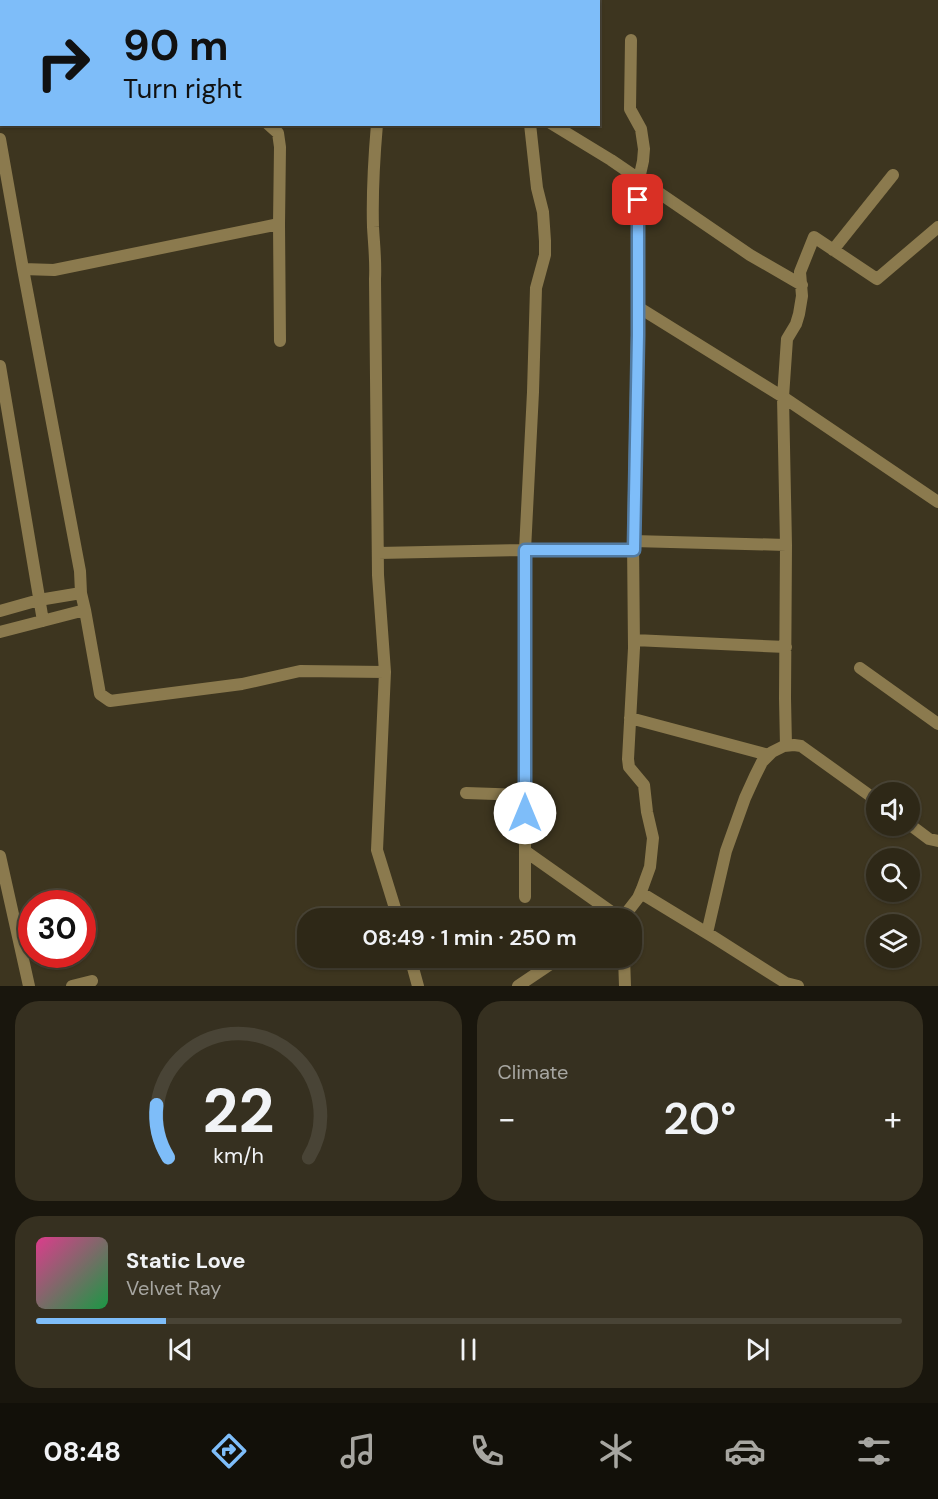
<!DOCTYPE html>
<html lang="en">
<head>
<meta charset="utf-8">
<style>
  :root { --surface:#2e2817; --page:#363020; --text:#f1f3f6; --muted:#a7a6a1; --line:#494436; --accent:#7ebdf9 }
  body { margin:0; font-family:"DM Sans",sans-serif; background:var(--page); color:var(--text); height:100vh; display:flex; flex-direction:column; font-size:22px; white-space:nowrap }
  * { box-sizing:border-box; margin:0 }
  p { font-size:20px; color:var(--muted) }
  .icon { flex:none; width:33px; height:33px; fill:none; stroke:currentColor; stroke-width:2; stroke-linecap:round; stroke-linejoin:round }
  .map { position:relative; height:986px; overflow:hidden }
  .side { display:flex; flex-direction:column; gap:15px; padding:15px; background:#19160d; flex:1 }
  .side>* { flex:none }
  .guide { position:absolute; left:0px; top:0px; width:600px; height:126px; box-shadow:0 2px 4px #0004,0 0 0 2px var(--line); background:#7ebdf9; color:#111; overflow:hidden }
  .fabs { position:absolute; left:866px; top:782px; display:grid; gap:12px }
  .fabs a { display:grid; place-items:center; width:54px; height:54px; border-radius:50%; background:var(--surface); box-shadow:0 2px 4px #0004,0 0 0 2px var(--line); font-size:30px }
  .speed { position:absolute; left:18px; top:890px; display:flex; gap:12px; font-size:30px; font-weight:700; text-align:center }
  .speed>* { display:grid; place-content:center; width:78px; height:78px; border-radius:50%; background:var(--surface); box-shadow:0 2px 4px #0004,0 0 0 2px var(--line); line-height:1 }
  .speed .limit { border:9px solid #d22; background:#fff; color:#111 }
  .pin { position:absolute; display:grid; place-items:center; width:51px; height:51px; color:#fff; margin:-26px; border-radius:12px; box-shadow:0 3px 9px #0006 }
  .me { position:absolute; width:66px; margin:-33px; rotate:0deg; stroke-linejoin:round; filter:drop-shadow(0 0 4px #0008) }
  .turn { display:flex; align-items:center; gap:21px; height:126px; padding:0 24px; font-size:27px }
  .turn .icon { width:78px; height:78px; stroke-width:2.5 }
  .turn b { display:block; font-size:42px; line-height:51px }
  .big { font-size:45px; font-weight:600; line-height:1.1 }
  .side .card { flex:1; display:flex; flex-direction:column; justify-content:center; gap:9px; min-width:0; padding:0 21px; border-radius:24px; background:var(--page) }
  .side .dial { align-items:center; gap:0 }
  .dial svg { height:156px; overflow:visible; fill:none; stroke:var(--line); stroke-width:7; stroke-linecap:round; text-anchor:middle }
  .dial text { fill:var(--text); stroke:none }
  .song { display:flex; align-items:center; gap:18px }
  .cover { width:72px; height:72px; border-radius:9px; background:linear-gradient(135deg,hsl(330 70% 55%),hsl(140 70% 35%)) }
  .played { height:6px; border-radius:3px; background:linear-gradient(90deg,var(--accent) 15%,var(--line) 15%) }
  .keys { display:flex; justify-content:space-around; direction:ltr }
  .heat { display:flex; justify-content:space-between; align-items:center; font-size:33px; direction:ltr }
  .side .tiles { flex:1; display:grid; gap:15px; grid-template-columns:1fr 1fr }
  .card:last-child { grid-column:span 2 }
  .trip { position:absolute; left:297px; top:908px; width:345px; height:60px; border-radius:24px; background:var(--surface); box-shadow:0 2px 4px #0004,0 0 0 2px var(--line); font-weight:600; line-height:60px; text-align:center }
  .menu { display:flex; height:96px; justify-content:space-around; align-items:center; background:#121009; color:var(--muted) }
  .menu .icon { width:42px; height:42px }
  .menu .selected { color:var(--accent) }
  .menu b { font-size:27px; color:var(--text) }
  .map>svg:first-child { display:block }
  .lines { fill:none; stroke-linecap:round; stroke-linejoin:round }
  .minor { stroke:#8b7a4e; stroke-width:12 }
  .route-casing { stroke:#527ba2; stroke-width:15 }
  .route { stroke:#7ebdf9; stroke-width:10 }
</style>
</head>
<body>
<div class="map">
<svg width="938" height="986" viewBox="0 0 938 986">
  <rect width="100%" height="100%" fill="#3d351f"/>
  <g class="lines">
    <!-- minor -->
    <path class="minor" d="M372 0V2
      M404 2 409 0
      M531 2V0
      M0 55H2
      M268 124 278 133 280 147 279 224 280 341
      M377 124C374 159 372 193 373 227 374 245 376 261 375 279L378 575 385 672 377 850 398 918
      M552 124 611 160 750 255 802 285
      M0 139 23 269 80 571 81 593 85 610 0 632
      M833 250 893 175
      M23 269 54 270 279 224
      M638 307 783 397 938 502
      M0 366 43 621
      M633 541 786 545
      M378 553 525 550H634
      M85 610 100 694 110 701 242 684 300 671 385 672
      M0 611 39 600 81 593
      M634 640 786 647
      M860 668 938 724
      M630 718 769 755
      M786 746 785 698 786 545 783 397 787 339 796 324 799 314 802 296 800 272 814 237 877 279 938 227
      M466 793 525 795
      M909 824 929 839 938 841
      M525 851 620 918
      M0 856 29 986
      M641 893 715 938 786 983 798 986
      M525 897V550L533 392 536 288 545 255V241L543 212 537 188 530 124
      M621 918 628 911 638 898 642 889 650 867 653 838 647 812 644 785 629 767 628 759 634 648 633 541 637 335 638 200 639 179 643 161 644 149 641 129 630 109 631 40
      M707 933 726 851 745 798 755 776 762 762 772 752 784 746 794 745 801 746 876 800
      M410 957 418 986
      M624 957 625 986
      M72 986 92 981
      M518 986 561 957"/>
  </g>
  <g class="lines">
    <!-- route casing -->
    <g class="route-casing">
      <path id="route" d="M525 813V550H634L638 335V200"/>
    </g>
    <!-- route -->
    <use href="#route" class="route"/>
  </g>
</svg>
<div class="fabs">
<a><svg class="icon" aria-label="sound" viewBox="0 0 24 24"><path d="M4 9h4l5-4v14l-5-4H4zM17 9q2 3 0 6"/></svg></a>
<a><svg class="icon" aria-label="search" viewBox="0 0 24 24"><circle cx="10" cy="10" r="6"/><path d="M15 15l6 6"/></svg></a>
<a><svg class="icon" aria-label="layers" viewBox="0 0 24 24"><path d="M12 4l9 5-9 5-9-5zM3 14l9 5 9-5"/></svg></a>
</div>
<div class="speed"><div class="limit">30</div></div>
<div class="pin" style="left:638px;top:200px;background:#d93025"><svg class="icon" aria-label="arrive" viewBox="0 0 24 24"><path d="M6 21V4h12l-3 4 3 4H6"/></svg></div>
<svg class="me" style="left:525px;top:813px" viewBox="-20 -20 40 40"><circle r="19" fill="#fff"/><path d="M0-13L10 11 0 6-10 11z" fill="#7ebdf9"/></svg>
<div class="trip">08:49 · 1 min · 250 m</div>
<div class="guide">
<div class="turn"><svg class="icon" aria-label="right" viewBox="0 0 24 24"><path d="M7 20v-9h11M14 6l5 5-5 5"/></svg><div><b>90 m</b>Turn right</div></div>
</div>
</div>
<section class="side">
<div class="tiles">
<div class="card dial"><svg viewBox="0 0 100 80">
<path d="M14 69A42 42 0 1 1 86 69"/>
<path d="M14 69A42 42 0 0 1 8 42" stroke="#7ebdf9"/>
<text x="50" y="56" font-size="32" font-weight="700">22</text>
<text x="50" y="72" font-size="11">km/h</text>
</svg></div>
<div class="card"><p>Climate</p>
<div class="heat"><a>−</a><b class="big">20°</b><a>+</a></div>
</div>
<div class="card">
<div class="song"><i class="cover"></i><div><b>Static Love</b><p>Velvet Ray</p></div></div>
<div class="played"></div>
<div class="keys"><svg class="icon" aria-label="previous" viewBox="0 0 24 24"><path d="M18 5L8 12l10 7zM5 5v14"/></svg><svg class="icon" aria-label="pause" viewBox="0 0 24 24"><path d="M8 5v14M16 5v14"/></svg><svg class="icon" aria-label="next" viewBox="0 0 24 24"><path d="M6 5l10 7-10 7zM19 5v14"/></svg></div>
</div>
</div>
</section>
<nav class="menu">
<b>08:48</b>
<svg class="icon selected" aria-label="directions" viewBox="0 0 24 24"><path d="M12 3l9 9-9 9-9-9zM9 14v-3h6M13 9l2 2-2 2"/></svg>
<svg class="icon" aria-label="music" viewBox="0 0 24 24"><path d="M9 18V5l10-2v13"/><circle cx="6" cy="18" r="3"/><circle cx="16" cy="16" r="3"/></svg>
<svg class="icon" aria-label="phone" viewBox="0 0 24 24"><path d="M5 4h4l2 5-3 2q2 4 5 5l2-3 5 2v4C11 20 4 13 5 4z"/></svg>
<svg class="icon" aria-label="climate" viewBox="0 0 24 24"><path d="M12 3v18M4 7l16 10M4 17L20 7"/></svg>
<svg class="icon" aria-label="car" viewBox="0 0 24 24"><path d="M5 17H2v-5l4-1 3-4h7l3 4 3 1v5h-3M9 17h6M6 11h13"/><circle cx="7" cy="17" r="2"/><circle cx="17" cy="17" r="2"/></svg>
<svg class="icon" aria-label="filters" viewBox="0 0 24 24"><path d="M4 7h16M4 17h16"/><circle cx="9" cy="7" r="2"/><circle cx="15" cy="17" r="2"/></svg>
</nav>
</body>
</html>
